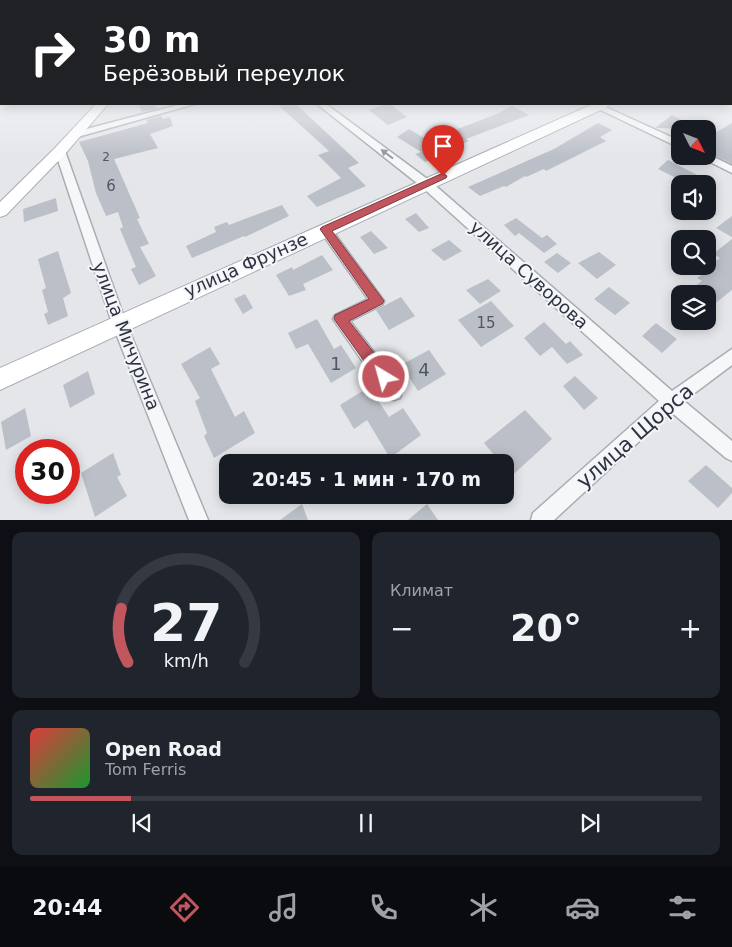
<!DOCTYPE html>
<html lang="ru">
<head>
<meta charset="utf-8">
<style>
  :root { --surface:#171b24; --page:#20242c; --text:#f1f3f6; --muted:#9ea1a6; --line:#363941; --accent:#c2565f }
  body { margin:0; font-family:"DejaVu Sans",sans-serif; background:var(--page); color:var(--text); height:100vh; display:flex; flex-direction:column; font-size:19px; white-space:nowrap }
  * { box-sizing:border-box; margin:0 }
  p { font-size:16px; color:var(--muted) }
  .icon { flex:none; width:28px; height:28px; fill:none; stroke:currentColor; stroke-width:2; stroke-linecap:round; stroke-linejoin:round }
  .map { position:relative; height:520px; overflow:hidden }
  .panel { display:flex; flex-direction:column; gap:12px; padding:12px; background:#0d0f14; flex:1 }
  .panel>* { flex:none }
  .guide { position:absolute; left:0px; top:0px; width:732px; height:105px; box-shadow:0 2px 12px #0003; background:#202124; color:#fff; overflow:hidden }
  .needle { width:32px; rotate:132deg }
  .buttons { position:absolute; left:671px; top:120px; display:grid; gap:10px }
  .buttons a { display:grid; place-items:center; width:45px; height:45px; border-radius:10px; background:var(--surface); box-shadow:0 2px 12px #0003; font-size:25px }
  .speed { position:absolute; left:15px; top:439px; display:flex; gap:10px; font-size:25px; font-weight:700; text-align:center }
  .speed>* { display:grid; place-content:center; width:65px; height:65px; border-radius:50%; background:var(--surface); box-shadow:0 2px 12px #0003; line-height:1 }
  .speed .limit { border:8px solid #d22; background:#fff; color:#111 }
  .pin { position:absolute; display:grid; place-items:center; width:42px; height:42px; color:#fff; margin:-51px -21px; border-radius:50% 50% 50% 0; rotate:-45deg; box-shadow:0 0 5px #0007 }
  .pin .icon { rotate:45deg }
  .me { position:absolute; width:55px; margin:-28px; rotate:323deg; stroke-linejoin:round; filter:drop-shadow(0 0 4px #0008) }
  .turn { display:flex; align-items:center; gap:18px; height:105px; padding:0 20px; font-size:22px }
  .turn .icon { width:65px; height:65px; stroke-width:2.5 }
  .turn b { display:block; font-size:35px; line-height:42px }
  .big { font-size:38px; font-weight:700; line-height:1.1 }
  .panel .widget { flex:1; display:flex; flex-direction:column; justify-content:center; gap:8px; min-width:0; padding:0 18px; border-radius:10px; background:var(--page) }
  .panel .dial { align-items:center; gap:0 }
  .dial svg { height:130px; overflow:visible; fill:none; stroke:var(--line); stroke-width:7; stroke-linecap:round; text-anchor:middle }
  .dial text { fill:var(--text); stroke:none }
  .song { display:flex; align-items:center; gap:15px }
  .cover { width:60px; height:60px; border-radius:8px; background:linear-gradient(135deg,hsl(0 70% 55%),hsl(130 70% 35%)) }
  .played { height:5px; border-radius:2px; background:linear-gradient(90deg,var(--accent) 15%,var(--line) 15%) }
  .keys { display:flex; justify-content:space-around; direction:ltr }
  .heat { display:flex; justify-content:space-between; align-items:center; font-size:28px; direction:ltr }
  .panel .tiles { flex:1; display:grid; gap:12px; grid-template-columns:1fr 1fr }
  .widget:last-child { grid-column:span 2 }
  .trip { position:absolute; left:219px; top:454px; width:295px; height:50px; border-radius:10px; background:var(--surface); box-shadow:0 2px 12px #0003; font-weight:700; line-height:50px; text-align:center }
  .tabs { display:flex; height:80px; justify-content:space-around; align-items:center; background:#090b0e; color:var(--muted) }
  .tabs .icon { width:35px; height:35px }
  .tabs .on { color:var(--accent) }
  .tabs b { font-size:22px; color:var(--text) }
  .map>svg:first-child { display:block }
  .building { fill:#bbbfc7 }
  .lines { fill:none; stroke-linecap:round; stroke-linejoin:round }
  .minor-casing { stroke:#a9adb4; stroke-width:3 }
  .secondary-casing { stroke:#a9adb4; stroke-width:2 }
  .minor { fill:#f6f7f9; fill-rule:evenodd }
  .secondary { fill:#fff; fill-rule:evenodd }
  .oneway { fill:#92959d }
  .route { fill:#c2565f; stroke:#7e383e }
  .labels { text-anchor:middle; stroke-width:4; stroke-linejoin:round; paint-order:stroke }
  .far-number-label { font-size:12px; fill:#505662 }
  .number-label { font-size:15px; fill:#505662 }
  .street-label { font-size:18px; fill:#2d3341; stroke:#f3f5f8 }
  .near-number-label { font-size:18px; fill:#505662 }
  .near-street-label { font-size:21px; fill:#2d3341; stroke:#f3f5f8 }
</style>
</head>
<body>
<div class="map">
<svg width="732" height="520" viewBox="0 0 732 520">
  <rect width="100%" height="100%" fill="#e4e6ea"/>
  <!-- building -->
  <path class="building" d="M138 104H155L157 109 142 112Z
    M277 104H296L299 107 359 163 348 168 366 186 317 207 307 196 341 178 318 155 329 151Z
    M386 104H390L407 117 388 125 369 110Z
    M512 106 529 115 466 139 469 141 453 147 455 149 425 162 415 154 421 152 397 137 409 129 424 138 451 127 455 130 499 113Z
    M672 115 700 129 655 128Z
    M161 116 163 119 170 117 173 126 150 134 158 148 114 159 140 218 137 219 149 244 140 247 156 276 139 285 131 269 136 267 120 229 123 227 118 212 106 216 96 193 88 161 79 142 148 123 146 120Z
    M598 123 612 130 600 137 606 141 546 171 544 169 526 177 525 176 506 187 504 186 480 196 468 187 554 149Z
    M732 123V164L708 152V137Z
    M668 160 715 184H688L658 169Z
    M56 198 58 211 24 222 23 209Z
    M282 205 289 216 245 237 244 236 192 258 186 246 216 232 214 227 227 222 229 225Z
    M416 213 429 228 419 232 405 219Z
    M732 216V237L716 228Z
    M516 218 542 238 547 235 557 244 544 253 519 233 515 236 504 225Z
    M371 231 388 248 374 254 360 237Z
    M732 239V290L708 309V294H684L702 281 697 278 710 269 707 267 720 258 713 254Z
    M449 240 462 251 444 261 431 250Z
    M58 251 71 293 63 298 68 316 48 325 44 314 48 312 42 290 46 288 38 259Z
    M599 252 616 265 597 279 578 263Z
    M557 253 571 263 558 273 544 262Z
    M322 255 333 270 303 284 306 290 289 296 276 275 292 267 293 270Z
    M488 279 501 291 480 304 466 290Z
    M609 287 630 303 615 315 594 299Z
    M245 294 253 308 243 314 234 299Z
    M401 297 415 316 389 330 376 310Z
    M491 301 514 326 481 347 458 320Z
    M317 319 334 349 341 345 356 368 331 383 308 344 296 349 288 333Z
    M544 322 566 344 570 341 583 355 567 364 552 347 540 356 524 338Z
    M656 323 677 339 662 353 642 336Z
    M210 347 220 364 211 369 235 417 244 411 255 433 214 458 204 436 207 433 195 401 200 398 181 364Z
    M429 350 446 374 418 391 401 365Z
    M88 371 95 394 70 408 63 385Z
    M575 376 598 398 584 410 563 386Z
    M369 387 389 417 403 408 421 435 390 458 367 420 354 429 340 405Z
    M25 408 31 436 6 450 1 422Z
    M525 410 552 439 505 482V462H500L484 443Z
    M113 453 121 475 117 477 127 496 95 517 81 473Z
    M706 465 732 488V493L718 508 688 481Z
    M302 504 308 520H280Z
    M427 504 438 520H408Z"/>
  <g class="lines">
    <!-- minor casing -->
    <g class="minor-casing">
      <path id="minor" d="M182 104H195L74 138 69 135 71 133Z
        M317 104H326L430 181 672 391 732 349V365L684 401 732 441V461L726 458 671 412 554 520H531L533 513 659 401 422 187Z
        M588 104H599L680 141V148Z
        M60 148 65 151 126 323 208 520H189L112 323 55 151Z
        M708 154 732 166V173L698 156H708Z
        M325 225 329 226 384 301 382 305 350 321 400 386 402 392 400 398 394 400 388 398 333 319 335 315 368 299 321 232 319 229Z"/>
    </g>
    <!-- secondary casing -->
    <g class="secondary-casing">
      <path id="secondary" d="M96 104H108L65 154 6 215 0 217V202L55 148Z
        M593 104H609L607 107 0 390V368Z"/>
    </g>
    <!-- minor -->
    <use href="#minor" class="minor"/>
    <!-- secondary -->
    <use href="#secondary" class="secondary"/>
  </g>
  <!-- one-way arrows -->
  <defs><path id="oneway-solid" d="M-6-.8H1V-3.2L6.5 0L1 3.2V.8H-6Z" transform="scale(1.25)"/></defs>
  <use class="oneway" href="#oneway-solid" transform="translate(387 154) rotate(-143)"/>
  <!-- sky -->
  <linearGradient id="sky" x2="0" y2="1"><stop stop-color="#8cb3db"/><stop offset="0.54" stop-color="#f3f4f6"/><stop offset="1" stop-color="#f3f4f6" stop-opacity="0"/></linearGradient>
  <rect width="732" height="157" fill="url(#sky)"/>
  <!-- route -->
  <path class="route" d="M443 173 447 176 446 178 332 231 384 301 382 304 349 321 389 372 391 377 389 382 384 384 379 382 334 319 335 315 369 299 320 229 322 227Z"/>
  <g class="labels">
    <!-- far-number labels -->
    <g class="far-number-label">
      <text x="106" y="161">2</text>
    </g>
    <!-- number labels -->
    <g class="number-label">
      <text x="111" y="191">6</text>
      <text x="486" y="328">15</text>
    </g>
    <!-- street labels -->
    <g class="street-label">
      <text transform="translate(246 265) rotate(-24)" y="6">улица Фрунзе</text>
      <text transform="translate(529 275) rotate(42)" y="6">улица Суворова</text>
      <text transform="translate(126 336) rotate(69)" y="6">улица Мичурина</text>
    </g>
    <!-- near-number labels -->
    <g class="near-number-label">
      <text x="336" y="370">1</text>
      <text x="424" y="376">4</text>
    </g>
    <!-- near-street labels -->
    <g class="near-street-label">
      <text transform="translate(635 436) rotate(-41)" y="7">улица Щорса</text>
    </g>
  </g>
</svg>
<div class="buttons">
<a><svg class="needle" viewBox="-14 -14 28 28"><path d="M0-13l5 13h-10z" fill="#e53935"/><path d="M0 13l5-13h-10z" fill="#9ea1a6"/></svg></a>
<a><svg class="icon" aria-label="sound" viewBox="0 0 24 24"><path d="M4 9h4l5-4v14l-5-4H4zM17 9q2 3 0 6"/></svg></a>
<a><svg class="icon" aria-label="search" viewBox="0 0 24 24"><circle cx="10" cy="10" r="6"/><path d="M15 15l6 6"/></svg></a>
<a><svg class="icon" aria-label="layers" viewBox="0 0 24 24"><path d="M12 4l9 5-9 5-9-5zM3 14l9 5 9-5"/></svg></a>
</div>
<div class="speed"><div class="limit">30</div></div>
<div class="pin" style="left:443px;top:176px;background:#d93025"><svg class="icon" aria-label="arrive" viewBox="0 0 24 24"><path d="M6 21V4h12l-3 4 3 4H6"/></svg></div>
<svg class="me" style="left:384px;top:377px" viewBox="-20 -20 40 40"><circle r="17" fill="#c2565f" stroke="#fff" stroke-width="3"/><path d="M0-11L8 9 0 5-8 9z" fill="#fff"/></svg>
<div class="trip">20:45 · 1 мин · 170 m</div>
<div class="guide">
<div class="turn"><svg class="icon" aria-label="right" viewBox="0 0 24 24"><path d="M7 20v-9h11M14 6l5 5-5 5"/></svg><div><b>30 m</b>Берёзовый переулок</div></div>
</div>
</div>
<section class="panel">
<div class="tiles">
<div class="widget dial"><svg viewBox="0 0 100 80">
<path d="M14 69A42 42 0 1 1 86 69"/>
<path d="M14 69A42 42 0 0 1 10 36" stroke="#c2565f"/>
<text x="50" y="56" font-size="32" font-weight="700">27</text>
<text x="50" y="72" font-size="11">km/h</text>
</svg></div>
<div class="widget"><p>Климат</p>
<div class="heat"><a>−</a><b class="big">20°</b><a>+</a></div>
</div>
<div class="widget">
<div class="song"><i class="cover"></i><div><b>Open Road</b><p>Tom Ferris</p></div></div>
<div class="played"></div>
<div class="keys"><svg class="icon" aria-label="previous" viewBox="0 0 24 24"><path d="M18 5L8 12l10 7zM5 5v14"/></svg><svg class="icon" aria-label="pause" viewBox="0 0 24 24"><path d="M8 5v14M16 5v14"/></svg><svg class="icon" aria-label="next" viewBox="0 0 24 24"><path d="M6 5l10 7-10 7zM19 5v14"/></svg></div>
</div>
</div>
</section>
<nav class="tabs">
<b>20:44</b>
<svg class="icon on" aria-label="directions" viewBox="0 0 24 24"><path d="M12 3l9 9-9 9-9-9zM9 14v-3h6M13 9l2 2-2 2"/></svg>
<svg class="icon" aria-label="music" viewBox="0 0 24 24"><path d="M9 18V5l10-2v13"/><circle cx="6" cy="18" r="3"/><circle cx="16" cy="16" r="3"/></svg>
<svg class="icon" aria-label="phone" viewBox="0 0 24 24"><path d="M5 4h4l2 5-3 2q2 4 5 5l2-3 5 2v4C11 20 4 13 5 4z"/></svg>
<svg class="icon" aria-label="climate" viewBox="0 0 24 24"><path d="M12 3v18M4 7l16 10M4 17L20 7"/></svg>
<svg class="icon" aria-label="car" viewBox="0 0 24 24"><path d="M5 17H2v-5l4-1 3-4h7l3 4 3 1v5h-3M9 17h6M6 11h13"/><circle cx="7" cy="17" r="2"/><circle cx="17" cy="17" r="2"/></svg>
<svg class="icon" aria-label="filters" viewBox="0 0 24 24"><path d="M4 7h16M4 17h16"/><circle cx="9" cy="7" r="2"/><circle cx="15" cy="17" r="2"/></svg>
</nav>
</body>
</html>
